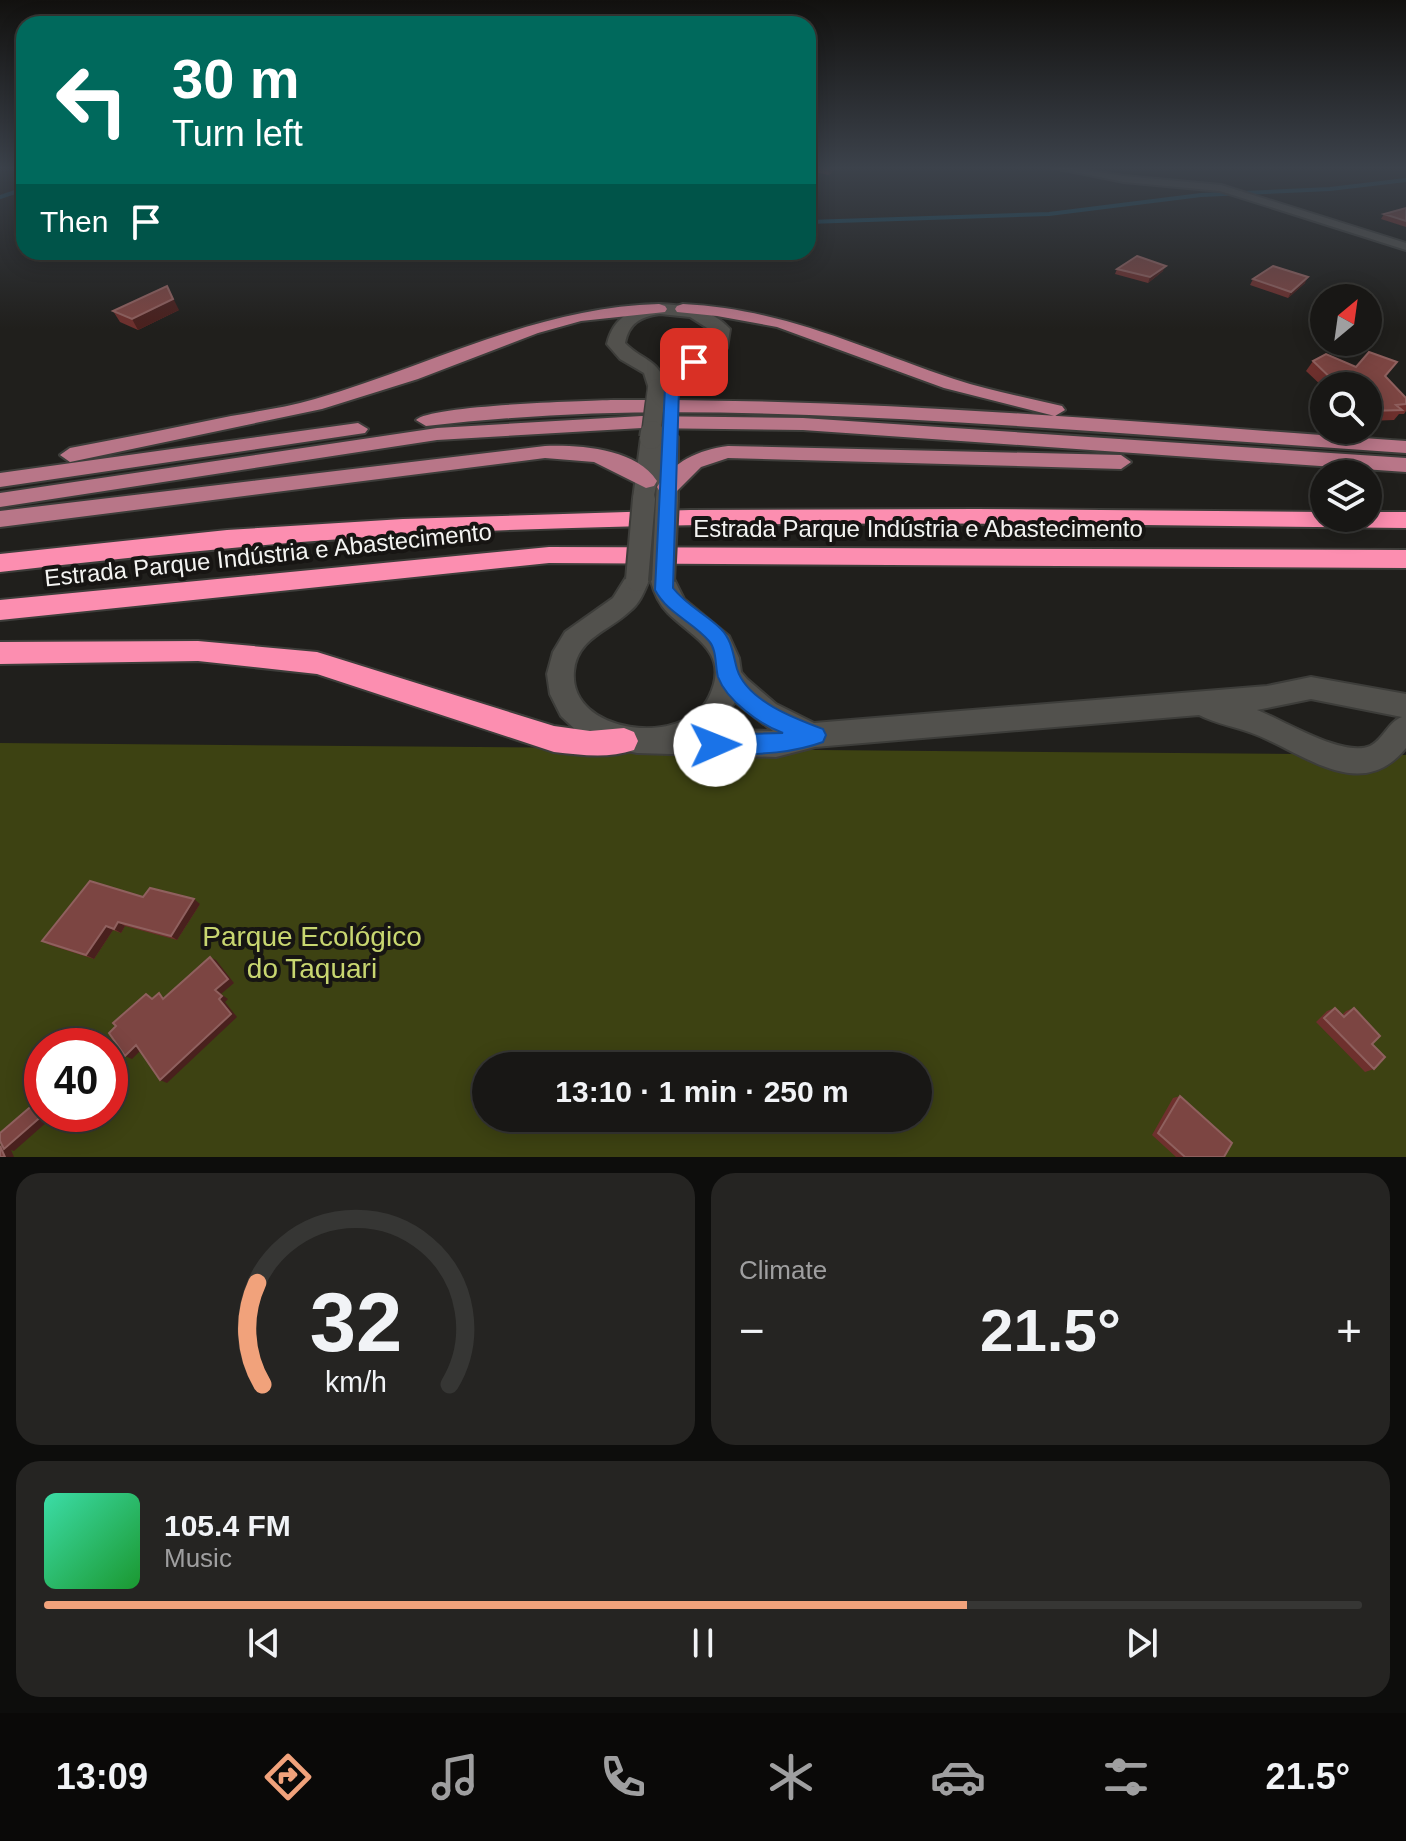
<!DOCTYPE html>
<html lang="en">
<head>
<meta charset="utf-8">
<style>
  :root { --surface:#181715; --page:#252422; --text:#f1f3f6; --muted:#9f9fa0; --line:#363634; --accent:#f1a27b }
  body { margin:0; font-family:Arial,sans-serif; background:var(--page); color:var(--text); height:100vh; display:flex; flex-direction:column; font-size:30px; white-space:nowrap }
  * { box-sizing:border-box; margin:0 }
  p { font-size:26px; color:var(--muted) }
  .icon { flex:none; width:44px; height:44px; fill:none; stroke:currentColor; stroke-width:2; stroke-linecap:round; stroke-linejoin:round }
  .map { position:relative; height:1157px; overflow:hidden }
  .details { display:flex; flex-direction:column; gap:16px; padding:16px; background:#0d0d0c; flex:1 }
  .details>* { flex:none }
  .banner { position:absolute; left:16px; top:16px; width:800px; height:244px; border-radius:24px; box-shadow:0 4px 20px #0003,0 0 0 2px var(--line); background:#00695c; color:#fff; overflow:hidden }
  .needle { width:52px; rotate:29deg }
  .tools { position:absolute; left:1310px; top:284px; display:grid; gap:16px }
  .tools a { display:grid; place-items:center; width:72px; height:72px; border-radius:50%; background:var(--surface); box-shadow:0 4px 20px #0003,0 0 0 2px var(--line); font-size:40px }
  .speed { position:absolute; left:24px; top:1028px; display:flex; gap:16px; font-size:40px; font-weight:700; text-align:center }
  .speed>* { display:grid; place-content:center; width:104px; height:104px; border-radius:50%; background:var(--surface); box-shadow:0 4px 20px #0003,0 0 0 2px var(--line); line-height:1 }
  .speed .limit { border:12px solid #d22; background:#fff; color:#111 }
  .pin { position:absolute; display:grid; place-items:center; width:68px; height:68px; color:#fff; margin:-34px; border-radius:16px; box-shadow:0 4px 12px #0006 }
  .me { position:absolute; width:88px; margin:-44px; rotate:89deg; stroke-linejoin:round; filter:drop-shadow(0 0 6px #0008) }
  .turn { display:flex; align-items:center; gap:28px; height:168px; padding:0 24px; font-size:36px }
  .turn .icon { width:104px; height:104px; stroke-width:2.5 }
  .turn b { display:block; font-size:56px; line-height:68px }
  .then { display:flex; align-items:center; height:76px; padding:0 24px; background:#0003; gap:16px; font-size:30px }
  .big { font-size:60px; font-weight:700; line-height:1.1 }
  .details .widget { flex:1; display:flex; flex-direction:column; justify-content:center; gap:12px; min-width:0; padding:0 28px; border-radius:24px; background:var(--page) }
  .details .dial { align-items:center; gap:0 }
  .dial svg { height:208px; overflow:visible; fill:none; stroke:var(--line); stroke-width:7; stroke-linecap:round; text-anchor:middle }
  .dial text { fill:var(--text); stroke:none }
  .song { display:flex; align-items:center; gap:24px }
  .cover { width:96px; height:96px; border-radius:12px; background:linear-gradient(135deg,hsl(160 70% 55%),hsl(130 70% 35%)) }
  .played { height:8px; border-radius:4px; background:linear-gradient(90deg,var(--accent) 70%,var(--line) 70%) }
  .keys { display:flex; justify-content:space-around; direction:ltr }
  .heat { display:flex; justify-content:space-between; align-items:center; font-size:44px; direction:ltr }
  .details .tiles { flex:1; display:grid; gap:16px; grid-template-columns:1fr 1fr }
  .widget:last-child { grid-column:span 2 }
  .trip { position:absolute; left:472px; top:1052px; width:460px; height:80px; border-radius:40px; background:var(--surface); box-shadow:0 4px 20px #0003,0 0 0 2px var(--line); font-weight:700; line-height:80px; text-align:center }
  .menu { display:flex; height:128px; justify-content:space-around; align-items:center; background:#0a0908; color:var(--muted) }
  .menu .icon { width:56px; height:56px }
  .menu .active { color:var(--accent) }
  .menu b { font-size:36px; color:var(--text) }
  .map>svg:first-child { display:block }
  .green { fill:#3d4212; fill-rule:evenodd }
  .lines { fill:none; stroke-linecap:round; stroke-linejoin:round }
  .stream { stroke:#18475a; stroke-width:4 }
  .street-casing { stroke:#3d3d3a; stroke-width:4 }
  .secondary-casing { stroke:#3d3d3a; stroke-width:4 }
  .primary-casing { stroke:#3d3d3a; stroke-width:4 }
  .highway-casing { stroke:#3d3d3a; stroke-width:4 }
  .street { fill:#52514d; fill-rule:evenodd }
  .secondary { fill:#52514d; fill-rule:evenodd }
  .primary { fill:#b87688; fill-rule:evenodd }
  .highway { fill:#fc8eb0; fill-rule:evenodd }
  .secondary-bridge-far1-casing { stroke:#3d3d3a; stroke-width:21; stroke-linecap:butt }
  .secondary-bridge-casing { stroke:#3d3d3a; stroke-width:26; stroke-linecap:butt }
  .secondary-bridge-far1 { stroke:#52514d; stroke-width:18 }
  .secondary-bridge { stroke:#52514d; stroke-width:22 }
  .wall { fill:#6e302d }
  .shaded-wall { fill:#49201d }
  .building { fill:#7c4542; stroke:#8f605e; stroke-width:2 }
  .route { fill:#1a73e8; stroke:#114b97; stroke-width:2 }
  .labels { text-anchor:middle; stroke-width:8; stroke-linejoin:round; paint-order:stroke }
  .street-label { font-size:24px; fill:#f4f4f2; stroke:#171513 }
  .near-park-label { font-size:28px; fill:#c8d670; stroke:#171513 }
</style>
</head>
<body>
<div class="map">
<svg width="1406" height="1157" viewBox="0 0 1406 1157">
  <rect width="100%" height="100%" fill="#201f1c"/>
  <!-- green -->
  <path class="green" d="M0 743 1406 755V1157H0ZM42 1046H110V1114H42ZM486 1066H918V1118H486Z"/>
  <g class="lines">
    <!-- stream -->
    <path class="stream" d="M0 197 24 189
      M808 222 1049 214 1201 195 1330 189 1406 180"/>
    <!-- street casing -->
    <g class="street-casing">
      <path id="street" d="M1049 167H1068L1124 176 1221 185 1406 243V250L1220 191 1124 182Z"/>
    </g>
    <!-- secondary casing -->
    <g class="secondary-casing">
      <path id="secondary" d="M660 304C685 305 712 309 730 329L727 348 687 376 679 392H650L644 373 620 359 607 344C614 315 633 309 660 304ZM660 314 690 317 712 331V343L674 369 665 383C658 359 641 360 625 343 629 323 640 317 660 314Z
        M668 431 678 437V500L675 505H659L656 500 657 482 652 504H636L633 499 641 438 644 434 651 432 659 435Z
        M637 571 646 574 649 580C644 592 640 603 630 611 609 631 577 638 574 671 568 734 684 748 709 697 731 652 693 638 668 613 659 604 654 593 651 581L654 575 663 572 672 575 684 599 729 636 739 658 741 672 747 679 776 704 814 723 1267 686 1311 677 1406 694V748C1362 803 1306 755 1257 735 1238 727 1216 724 1199 715L815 747 776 757 637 753 612 748 579 733 561 716 550 694 547 674 553 652 565 632 613 598 628 574ZM1311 699 1402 717C1388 722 1383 740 1370 746 1344 758 1283 720 1257 710ZM735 702 773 731 716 730Z"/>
    </g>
    <!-- primary casing -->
    <g class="primary-casing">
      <path id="primary" d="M659 304 665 306 667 309 665 312 581 321 538 333 418 379 322 409 70 462 60 455 70 448C124 438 177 427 231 416 259 411 288 407 315 399 430 366 537 307 659 304Z
        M683 304C784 309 861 348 954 379 990 391 1026 397 1062 406L1065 410 1055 416 944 388 777 327 717 316 677 312 675 309 677 306Z
        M614 400C878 398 1143 423 1406 441V453C1255 443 1104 431 952 422 776 412 602 405 426 426L416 420C430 405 585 401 614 400Z
        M642 416 803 418 1406 458V472L803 430 642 428 437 440 0 507V493L437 428Z
        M358 423 368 429 365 433 0 487V473Z
        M545 446C580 445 635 448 657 481L654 486 646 488 594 462 545 458 0 527V511Z
        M728 446 1121 455 1131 462 1121 469 728 458 701 467 676 492H660L657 487C674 461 698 450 728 446Z"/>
    </g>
    <!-- highway casing -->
    <g class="highway-casing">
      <path id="highway" d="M976 509 1324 512V518H1368V512H1406V528C1071 525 736 517 402 535 267 543 134 557 0 572V554L227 530 403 519 690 510Z
        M549 547 1406 550V568L549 563 0 620V600Z
        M198 641 317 652 554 726 590 731 624 728 634 732 638 741 634 750C608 759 581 755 554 752L317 674 198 661 0 664V642Z"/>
    </g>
    <!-- street -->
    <use href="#street" class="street"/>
    <!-- secondary -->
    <use href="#secondary" class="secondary"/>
    <!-- primary -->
    <use href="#primary" class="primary"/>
    <!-- highway -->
    <use href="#highway" class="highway"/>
    <!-- secondary-bridge-far1 casing -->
    <g class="secondary-bridge-far1-casing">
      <path id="secondary-bridge-far1" d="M651 434 657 388"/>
    </g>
    <!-- secondary-bridge casing -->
    <g class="secondary-bridge-casing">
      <path id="secondary-bridge" d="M651 438 652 432
        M637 580 644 499
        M663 581 667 500"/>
    </g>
    <!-- secondary-bridge-far1 -->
    <use href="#secondary-bridge-far1" class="secondary-bridge-far1"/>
    <!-- secondary-bridge -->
    <use href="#secondary-bridge" class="secondary-bridge"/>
  </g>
  <!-- wall -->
  <path class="wall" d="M808 167H838L829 175 808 171Z
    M1406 208V227L1381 219 1384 214Z
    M1117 269 1163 271 1148 283 1115 274Z
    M1253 279 1305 283 1288 298 1250 285Z
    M179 310 138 330 120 322 113 311Z
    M1313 361 1356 367 1386 377 1406 398V411L1404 414H1399L1394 420 1368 421V386H1324V388L1306 371Z
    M143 897 200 904 177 940 125 926 121 933 113 930 94 959 50 945 42 941Z
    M1335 1008 1342 1015 1346 1011 1354 1008 1372 1044 1374 1069 1365 1072 1316 1022 1327 1011Z
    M1180 1096 1224 1157H1176L1152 1135 1173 1098Z"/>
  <!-- shaded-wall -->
  <path class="shaded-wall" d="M830 167H838L829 175Z
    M1166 266 1163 271 1148 283 1150 277Z
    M1308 277 1305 283 1288 298 1291 292Z
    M167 286 179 310 138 330 132 319Z
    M194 899 200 904 177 940 171 936Z
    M118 922 125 926 121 933 114 929Z
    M106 926 113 930 94 959 86 955Z
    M210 957 216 960 234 983 221 994 228 999 225 1002 237 1017 167 1083 160 1080 219 999 215 990Z
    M136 1045 143 1048 132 1059 125 1056Z
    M44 1114H56L14 1151 11 1150 14 1157H5L0 1144 8 1146Z"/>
  <!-- building -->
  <path class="building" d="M1406 208V221L1384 214Z
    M1137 256 1166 266 1150 277 1117 269Z
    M1273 266 1308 277 1291 292 1253 279Z
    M167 286 173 299 132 319 113 311Z
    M1369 352 1397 362 1385 376 1406 398V404L1396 405 1402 410 1368 411V386H1339L1313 361 1326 354 1356 367Z
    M90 881 143 897 150 888 194 899 171 936 118 922 114 929 106 926 86 955 42 941Z
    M210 957 228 979 215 990 222 996 219 999 231 1014 160 1080 136 1045 125 1056 109 1033 116 1026 113 1023 146 994 152 999 159 993 163 999Z
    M1335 1008 1344 1017 1354 1008 1380 1036 1372 1044 1385 1057 1374 1069 1324 1018Z
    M1180 1096 1232 1143 1224 1157H1185L1158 1133Z
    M42 1097V1114H44L4 1149 0 1141V1133Z
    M0 1146 5 1157H0Z"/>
  <!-- sky -->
  <linearGradient id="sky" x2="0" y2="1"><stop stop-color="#12110f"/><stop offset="0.51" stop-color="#3c424b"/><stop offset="1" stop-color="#3c424b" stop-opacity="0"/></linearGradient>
  <rect width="1406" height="329" fill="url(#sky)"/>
  <!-- route -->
  <path class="route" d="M694 358 700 362 684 375 679 388 673 588C687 606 706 614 721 629 732 640 733 655 737 669 747 701 796 719 823 729L826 735 823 742C788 755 752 754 715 755L707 752 704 745 707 738 715 735 783 733C761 725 727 701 718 677 715 666 717 650 709 641 692 621 668 614 655 590L665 388 673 370Z"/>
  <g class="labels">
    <!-- street labels -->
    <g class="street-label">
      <text x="918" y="537">Estrada Parque Indústria e Abastecimento</text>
      <text transform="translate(268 555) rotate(-6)" y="8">Estrada Parque Indústria e Abastecimento</text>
    </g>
    <!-- near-park labels -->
    <g class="near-park-label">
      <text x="312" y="946">Parque Ecológico<tspan x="312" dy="32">do Taquari</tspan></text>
    </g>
  </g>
</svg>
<div class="tools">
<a><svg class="needle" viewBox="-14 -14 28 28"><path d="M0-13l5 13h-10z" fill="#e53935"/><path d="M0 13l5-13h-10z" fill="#9f9fa0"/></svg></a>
<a><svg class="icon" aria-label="search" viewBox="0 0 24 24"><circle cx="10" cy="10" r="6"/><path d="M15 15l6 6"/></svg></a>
<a><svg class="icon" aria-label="layers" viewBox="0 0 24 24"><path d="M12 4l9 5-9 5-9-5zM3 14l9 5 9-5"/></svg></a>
</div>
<div class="speed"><div class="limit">40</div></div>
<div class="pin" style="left:694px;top:362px;background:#d93025"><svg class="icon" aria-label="arrive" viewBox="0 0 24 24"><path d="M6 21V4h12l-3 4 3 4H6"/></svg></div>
<svg class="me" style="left:715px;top:745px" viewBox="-20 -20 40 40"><circle r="19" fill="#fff"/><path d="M0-13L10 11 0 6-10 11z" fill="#1a73e8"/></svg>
<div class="trip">13:10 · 1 min · 250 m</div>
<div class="banner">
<div class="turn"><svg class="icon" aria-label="left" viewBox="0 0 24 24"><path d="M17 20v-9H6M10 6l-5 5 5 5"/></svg><div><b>30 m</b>Turn left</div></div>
<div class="then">Then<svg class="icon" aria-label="arrive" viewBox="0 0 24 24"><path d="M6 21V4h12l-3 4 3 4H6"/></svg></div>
</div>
</div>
<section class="details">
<div class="tiles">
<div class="widget dial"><svg viewBox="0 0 100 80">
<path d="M14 69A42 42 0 1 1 86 69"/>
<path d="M14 69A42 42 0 0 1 12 30" stroke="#f1a27b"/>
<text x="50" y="56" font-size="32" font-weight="700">32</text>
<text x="50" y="72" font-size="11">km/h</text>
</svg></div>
<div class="widget"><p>Climate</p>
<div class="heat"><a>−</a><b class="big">21.5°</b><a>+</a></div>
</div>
<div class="widget">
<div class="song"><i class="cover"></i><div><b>105.4 FM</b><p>Music</p></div></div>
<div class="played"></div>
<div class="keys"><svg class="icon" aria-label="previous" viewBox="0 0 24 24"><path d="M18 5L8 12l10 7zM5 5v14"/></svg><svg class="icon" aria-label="pause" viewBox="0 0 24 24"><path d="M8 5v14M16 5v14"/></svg><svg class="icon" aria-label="next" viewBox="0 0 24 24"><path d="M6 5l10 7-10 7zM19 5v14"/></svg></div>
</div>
</div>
</section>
<nav class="menu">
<b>13:09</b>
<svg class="icon active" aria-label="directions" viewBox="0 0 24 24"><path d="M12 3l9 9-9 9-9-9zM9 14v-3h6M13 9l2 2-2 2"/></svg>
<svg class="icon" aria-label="music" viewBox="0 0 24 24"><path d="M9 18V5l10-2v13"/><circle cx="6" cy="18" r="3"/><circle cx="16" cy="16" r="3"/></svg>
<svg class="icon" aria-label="phone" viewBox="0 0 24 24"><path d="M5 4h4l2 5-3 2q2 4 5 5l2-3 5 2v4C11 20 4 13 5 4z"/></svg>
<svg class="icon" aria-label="climate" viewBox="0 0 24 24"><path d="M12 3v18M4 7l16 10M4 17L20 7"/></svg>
<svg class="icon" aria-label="car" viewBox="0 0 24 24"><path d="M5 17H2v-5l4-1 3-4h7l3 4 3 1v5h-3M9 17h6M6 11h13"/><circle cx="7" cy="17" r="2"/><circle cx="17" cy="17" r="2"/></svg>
<svg class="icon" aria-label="filters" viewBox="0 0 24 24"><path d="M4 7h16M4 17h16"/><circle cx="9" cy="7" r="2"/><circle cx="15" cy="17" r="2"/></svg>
<b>21.5°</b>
</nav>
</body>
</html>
